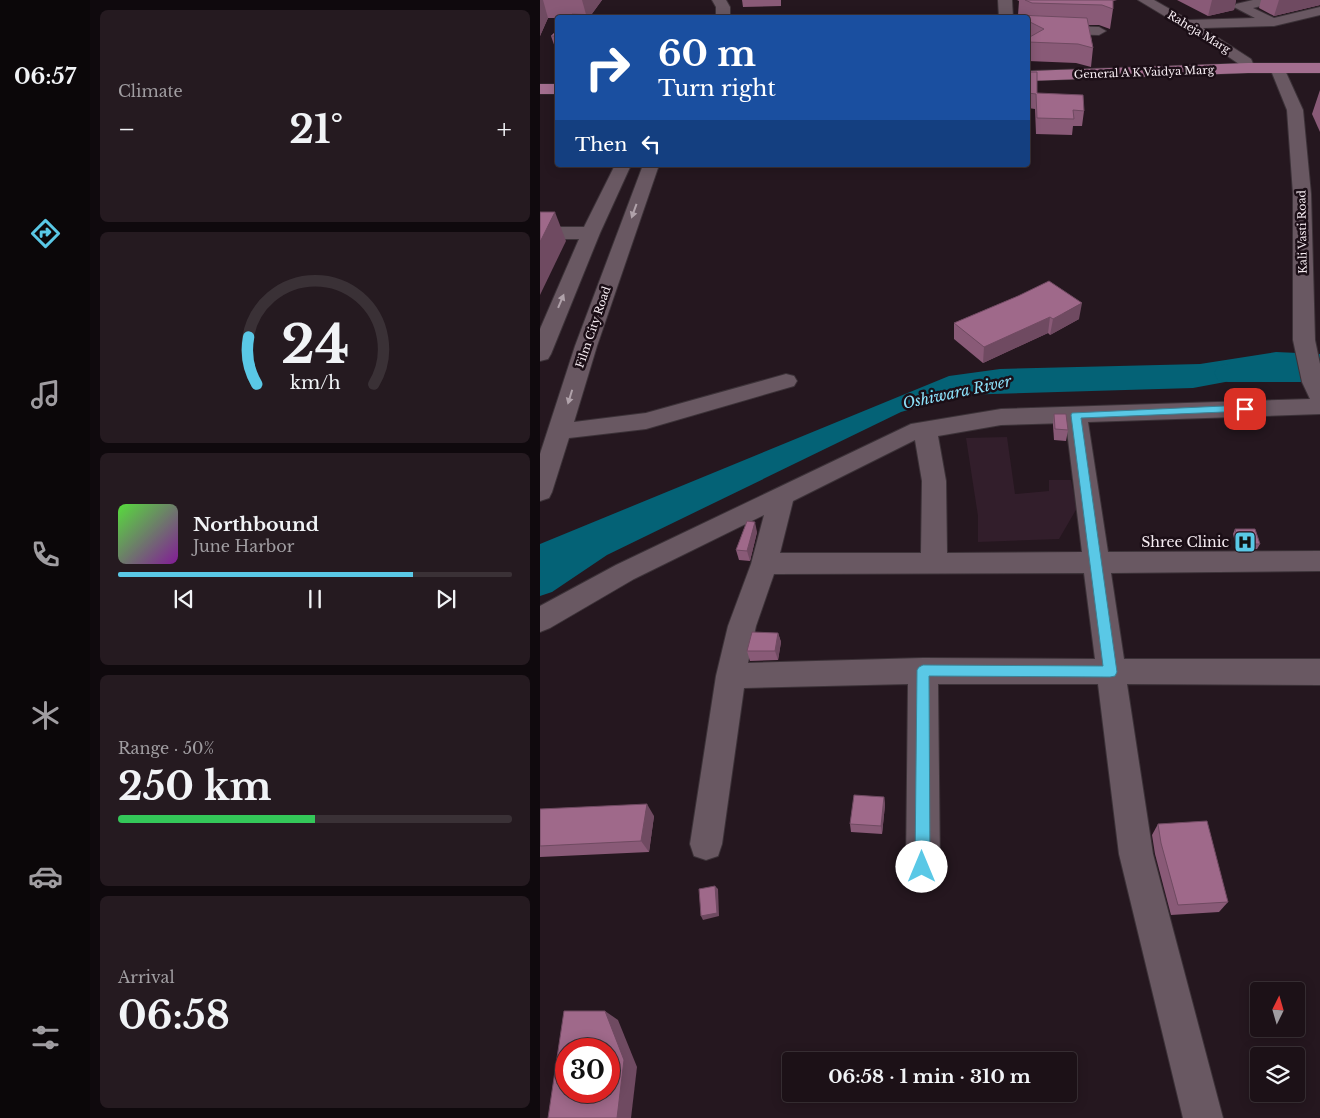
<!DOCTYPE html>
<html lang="en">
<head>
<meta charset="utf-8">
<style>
  body { margin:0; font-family:"Libre Baskerville",serif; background:#251a20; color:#f1f3f6; height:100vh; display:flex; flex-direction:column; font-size:19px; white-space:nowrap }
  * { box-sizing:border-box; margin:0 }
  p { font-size:16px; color:#a09da1 }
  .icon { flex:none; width:28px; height:28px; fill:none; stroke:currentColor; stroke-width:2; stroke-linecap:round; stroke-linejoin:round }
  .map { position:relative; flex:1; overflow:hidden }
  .side { display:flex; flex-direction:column; gap:10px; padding:10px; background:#0f090d; width:450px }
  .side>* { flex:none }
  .guide { position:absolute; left:15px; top:15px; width:475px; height:152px; border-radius:5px; box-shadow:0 2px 12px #0003,0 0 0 1px #3a3136; background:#1a4fa0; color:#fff; overflow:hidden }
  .needle { width:32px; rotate:5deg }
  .fabs { position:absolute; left:710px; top:982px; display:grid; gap:10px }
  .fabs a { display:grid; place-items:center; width:55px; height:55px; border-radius:5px; background:#1c1117; box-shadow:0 2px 12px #0003,0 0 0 1px #3a3136; font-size:25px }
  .speed { position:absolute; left:15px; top:1038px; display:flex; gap:10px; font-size:25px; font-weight:700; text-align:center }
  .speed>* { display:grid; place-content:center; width:65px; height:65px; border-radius:50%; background:#1c1117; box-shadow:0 2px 12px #0003,0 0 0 1px #3a3136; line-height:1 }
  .speed .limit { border:8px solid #d22; background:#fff; color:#111 }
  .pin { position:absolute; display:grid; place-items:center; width:42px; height:42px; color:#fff; margin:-21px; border-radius:10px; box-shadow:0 2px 8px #0006 }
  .me { position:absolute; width:55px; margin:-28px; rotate:0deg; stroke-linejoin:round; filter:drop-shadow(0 0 4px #0008) }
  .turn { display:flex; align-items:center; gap:18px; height:105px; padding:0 20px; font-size:22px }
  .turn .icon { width:65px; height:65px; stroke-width:2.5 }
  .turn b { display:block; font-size:35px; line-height:42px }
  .then { display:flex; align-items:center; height:48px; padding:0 20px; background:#0003; gap:10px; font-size:19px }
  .big { font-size:38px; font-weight:700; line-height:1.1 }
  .side .card { flex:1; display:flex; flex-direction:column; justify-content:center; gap:8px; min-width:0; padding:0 18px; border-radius:8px; background:#251a20 }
  .side .dial { align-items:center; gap:0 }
  .dial svg { height:130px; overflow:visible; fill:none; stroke:#3a3136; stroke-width:7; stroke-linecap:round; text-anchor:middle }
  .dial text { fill:#f1f3f6; stroke:none }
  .song { display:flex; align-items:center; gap:15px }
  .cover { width:60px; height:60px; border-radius:8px; background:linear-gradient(135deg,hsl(110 70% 55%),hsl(290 70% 35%)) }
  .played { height:5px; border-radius:2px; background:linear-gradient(90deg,#5ac8e6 75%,#3a3136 75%) }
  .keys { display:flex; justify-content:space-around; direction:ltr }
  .heat { display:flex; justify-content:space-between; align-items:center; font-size:28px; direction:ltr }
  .charge { height:8px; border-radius:4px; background:linear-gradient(90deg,#34c759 50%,#3a3136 0) }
  .trip { position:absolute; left:242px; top:1052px; width:295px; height:50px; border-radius:5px; background:#1c1117; box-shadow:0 2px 12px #0003,0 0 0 1px #3a3136; font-weight:700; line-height:50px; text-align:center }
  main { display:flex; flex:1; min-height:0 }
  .tabs { display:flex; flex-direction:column; width:90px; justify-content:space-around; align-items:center; background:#0b0709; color:#a09da1 }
  .tabs .icon { width:35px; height:35px }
  .tabs .active { color:#5ac8e6 }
  .tabs b { font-size:22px; color:#f1f3f6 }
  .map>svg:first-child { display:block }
  .built { fill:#321e2b }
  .water { fill:#046276 }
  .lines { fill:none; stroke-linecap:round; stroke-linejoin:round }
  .river { fill:#046276; fill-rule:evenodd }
  .minor-casing { stroke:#3c3238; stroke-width:2 }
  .major-casing { stroke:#3c3238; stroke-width:1 }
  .minor { fill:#695862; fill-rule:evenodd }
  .major { fill:#a36e8f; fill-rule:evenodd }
  .wall { fill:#895a77 }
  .shaded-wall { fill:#6f4a61 }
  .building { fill:#9f698a; stroke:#6f4a61; fill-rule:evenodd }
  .oneway { fill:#b0a2aa }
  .route { fill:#5ac8e6; stroke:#3a8296 }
  .labels { text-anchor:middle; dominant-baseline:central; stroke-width:5; stroke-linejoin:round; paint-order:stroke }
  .far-street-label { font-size:11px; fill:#f6ecf2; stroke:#1b0e16 }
  .poi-label { font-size:14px; fill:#f6ecf2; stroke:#1b0e16; text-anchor:end }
  .water-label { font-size:15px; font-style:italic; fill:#8ce1fa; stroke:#1b0e16 }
</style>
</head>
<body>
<main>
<nav class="tabs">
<b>06:57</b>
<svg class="icon active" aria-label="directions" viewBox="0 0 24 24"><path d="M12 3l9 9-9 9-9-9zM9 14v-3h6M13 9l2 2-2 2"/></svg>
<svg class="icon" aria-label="music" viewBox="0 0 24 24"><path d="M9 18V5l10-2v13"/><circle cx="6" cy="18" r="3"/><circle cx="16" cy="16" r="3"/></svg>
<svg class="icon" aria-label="phone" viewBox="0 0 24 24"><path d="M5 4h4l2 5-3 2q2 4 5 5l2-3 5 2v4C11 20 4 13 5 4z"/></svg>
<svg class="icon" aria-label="climate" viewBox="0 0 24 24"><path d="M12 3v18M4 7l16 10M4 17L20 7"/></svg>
<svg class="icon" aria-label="car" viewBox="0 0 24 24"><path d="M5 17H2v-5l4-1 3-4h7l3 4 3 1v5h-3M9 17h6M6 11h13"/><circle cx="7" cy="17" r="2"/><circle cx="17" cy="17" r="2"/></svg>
<svg class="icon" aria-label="filters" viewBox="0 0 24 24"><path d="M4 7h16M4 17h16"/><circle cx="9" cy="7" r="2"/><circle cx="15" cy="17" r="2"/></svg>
</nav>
<section class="side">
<div class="card"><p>Climate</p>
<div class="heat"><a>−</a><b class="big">21°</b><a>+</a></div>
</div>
<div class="card dial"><svg viewBox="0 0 100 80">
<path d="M14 69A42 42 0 1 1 86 69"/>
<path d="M14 69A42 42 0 0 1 9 40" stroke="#5ac8e6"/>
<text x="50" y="56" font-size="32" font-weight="700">24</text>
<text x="50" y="72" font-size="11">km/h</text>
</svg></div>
<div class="card">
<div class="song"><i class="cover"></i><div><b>Northbound</b><p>June Harbor</p></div></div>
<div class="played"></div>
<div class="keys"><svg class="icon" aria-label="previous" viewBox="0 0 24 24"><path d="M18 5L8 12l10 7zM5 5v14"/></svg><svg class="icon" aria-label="pause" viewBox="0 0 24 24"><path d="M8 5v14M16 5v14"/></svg><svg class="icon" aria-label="next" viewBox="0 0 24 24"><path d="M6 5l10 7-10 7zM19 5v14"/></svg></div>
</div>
<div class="card"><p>Range · 50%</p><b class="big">250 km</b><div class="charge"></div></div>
<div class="card"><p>Arrival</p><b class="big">06:58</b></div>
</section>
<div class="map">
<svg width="780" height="1118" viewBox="0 0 780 1118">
  <rect width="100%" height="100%" fill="#25171f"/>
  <!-- built -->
  <polygon class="built" points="467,437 475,494 509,491 509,480 531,480 537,508 519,539 438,542 438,516 426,438"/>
  <!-- water -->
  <polygon class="water" points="736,352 780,354 780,375 739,372 653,388 419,395 361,412 67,555 12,592 0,596 0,544 409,376 460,369 660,364"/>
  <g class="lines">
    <!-- river -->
    <polygon class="river" points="688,364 780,364 780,382 688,382 678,380 674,373 678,366"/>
    <!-- minor casing -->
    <g class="minor-casing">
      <g id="minor">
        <polygon points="172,0 186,0 190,7 190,18 176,18 176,7"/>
        <polygon points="458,0 472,0 473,18 459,18"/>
        <polygon points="598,0 614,0 649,20 715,18 694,7 696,4 713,0 735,0 733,3 713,8 734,18 780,7 780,15 734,26 663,28 711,59 715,68 713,71 703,71 699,64 661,38"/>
        <polygon points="488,25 559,27 566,31 559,35 488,33"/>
        <path d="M737,64L742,65L744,68L763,110L771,194L775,340L780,364V414L548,422L568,552L780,551V571L571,573L584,659H780V685L587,684L613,854L683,1118H643L579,854L558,684H398L400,867L395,879L383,884L371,879L366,867L368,684L204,688L182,844L178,856L166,860L154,856L150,844L176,676L188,626L211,564L224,515L94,579L10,628L0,632V606L76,565L371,424L461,409L770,399L762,382L753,340V194L747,110L730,68L732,65ZM526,423L542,552L407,553L406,481L398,436L461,425ZM375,440L382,481L381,553H240L253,501ZM544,573L555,659L383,658L208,663L216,626L234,574Z"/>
        <polygon points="75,165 91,165 60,233 11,354 8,359 0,361 0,329 39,239 0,239 0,227 44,227"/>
        <polygon points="103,165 119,165 57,346 34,422 106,413 246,374 254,376 257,381 254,386 106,429 29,438 12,492 9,498 0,501 0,454 35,346"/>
      </g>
    </g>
    <!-- major casing -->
    <g class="major-casing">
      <g id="major">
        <polygon points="708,63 780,63 780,73 708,73 488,81 488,71"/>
        <rect x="0" y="84" width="18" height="10"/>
      </g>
    </g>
    <!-- minor -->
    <use href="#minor" class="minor"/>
    <!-- major -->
    <use href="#major" class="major"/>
  </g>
  <!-- wall -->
  <g class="wall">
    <polygon points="0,0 62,0 51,15 57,15 57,18 8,18 0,36"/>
    <polygon points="202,0 241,0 241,6 203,7"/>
    <polygon points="477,0 577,0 573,1 573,9 570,29 559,25 549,25 553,48 551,67 536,63 488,61 488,18 476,18 477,15 478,15 479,1"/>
    <polygon points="637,0 696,0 694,10 668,16"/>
    <polygon points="721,0 780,0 780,6 780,5 734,16 719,8"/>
    <polygon points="18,29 18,56 11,36"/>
    <polygon points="488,72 497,93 544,111 542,126 533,126 532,135 496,134 495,109 488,108"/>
    <polygon points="780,90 780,132 772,114"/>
    <polygon points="478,296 539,319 510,335 508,333 443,363 414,339 414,323"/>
    <polygon points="514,414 528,430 526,441 514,440 513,425"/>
    <polygon points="695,529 720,544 717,549 697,550 693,534"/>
    <polygon points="217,532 210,561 199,560 196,550"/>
    <polygon points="238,633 241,642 238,660 210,661 207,651"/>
    <polygon points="344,797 345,805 342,834 311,832 310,824"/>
    <polygon points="0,809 114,816 109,852 0,857"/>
    <polygon points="618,824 688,902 679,912 631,915 615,854 612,835"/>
  </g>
  <!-- shaded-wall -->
  <g class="shaded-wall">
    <polygon points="0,0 3,0 8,18 0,36"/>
    <polygon points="42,0 62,0 49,18 47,18"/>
    <polygon points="672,0 696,0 694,10 668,16"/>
    <polygon points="739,0 780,0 780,5 734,16"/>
    <polygon points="15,212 26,241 0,295 0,242"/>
    <polygon points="542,303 539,319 510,335 513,319"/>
    <polygon points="510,317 508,333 443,363 444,347"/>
    <polygon points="215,522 217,532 210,561 207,551"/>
    <polygon points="238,633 241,642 238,660 235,651"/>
    <polygon points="344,797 345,805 342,834 341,826"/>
    <polygon points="107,804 114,816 109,852 101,841"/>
    <polygon points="175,886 178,889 179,916 163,920 161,916"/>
    <polygon points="65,1011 78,1020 97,1067 91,1118 77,1118"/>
  </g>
  <!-- building -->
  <g class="building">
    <polygon points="485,0 573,0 573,9 562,5 492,3"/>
    <polygon points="32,14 57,15 54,18 28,18"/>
    <polygon points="477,15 547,18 553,48 538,44 488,42 488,38 504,29 488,21 488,18 481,18"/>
    <polygon points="18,29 18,36 11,36"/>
    <polygon points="488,72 497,72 497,93 543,95 544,111 533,110 534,119 497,118 496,94 488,93"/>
    <polygon points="0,212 15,212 0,242"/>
    <polygon points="509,281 542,303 513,319 510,317 444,347 414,323 478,296"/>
    <polygon points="514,414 526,414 528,430 515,429"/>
    <polygon points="207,521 215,522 207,551 196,550"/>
    <polygon points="695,529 715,529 720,544 700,544"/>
    <polygon points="212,632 238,633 235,651 207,651"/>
    <polygon points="314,795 344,797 341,826 310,824"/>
    <polygon points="107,804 101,841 0,846 0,809"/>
    <polygon points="667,821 688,902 638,905 621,843 618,824"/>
    <polygon points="175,886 177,913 161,916 159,889"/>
    <path d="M24,1011H65L84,1060L77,1118H8ZM26,1049H69V1091H26Z"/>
  </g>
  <!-- one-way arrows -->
  <defs><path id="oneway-solid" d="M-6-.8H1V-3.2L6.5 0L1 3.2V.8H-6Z" transform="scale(1.25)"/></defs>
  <g class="oneway">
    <use href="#oneway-solid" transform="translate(94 211) rotate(110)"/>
    <use href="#oneway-solid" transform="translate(21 301) rotate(-67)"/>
    <use href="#oneway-solid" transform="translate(30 397) rotate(107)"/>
  </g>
  <!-- route -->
  <polygon class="route" points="705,405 710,409 708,411 541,418 577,672 575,676 570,677 389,676 390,867 388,872 382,874 377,872 375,867 377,670 379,667 383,665 563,666 531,415 532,413"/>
  <!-- icons -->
  <defs>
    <g id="hospital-square" transform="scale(1.125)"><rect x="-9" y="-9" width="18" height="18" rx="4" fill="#5ac8e6" stroke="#1b0e16"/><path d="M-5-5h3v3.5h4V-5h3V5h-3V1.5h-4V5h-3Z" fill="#111"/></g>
  </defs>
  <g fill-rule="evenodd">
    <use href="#hospital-square" x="705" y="542"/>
  </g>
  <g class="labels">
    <!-- far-street labels -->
    <g class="far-street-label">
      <text transform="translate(659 32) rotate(31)">Raheja Marg</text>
      <text transform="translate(604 72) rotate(-2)">General A K Vaidya Marg</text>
      <text transform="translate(762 232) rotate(-91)">Kali Vasti Road</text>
      <text transform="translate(53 327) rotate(-71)">Film City Road</text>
    </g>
    <!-- poi labels -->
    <g class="poi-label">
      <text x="689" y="542">Shree Clinic</text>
    </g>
    <!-- water labels -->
    <g class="water-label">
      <text transform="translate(417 392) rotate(-12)">Oshiwara River</text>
    </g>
  </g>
</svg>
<div class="fabs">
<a><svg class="needle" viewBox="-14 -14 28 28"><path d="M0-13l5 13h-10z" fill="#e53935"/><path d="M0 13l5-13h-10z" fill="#a09da1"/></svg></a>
<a><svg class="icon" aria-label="layers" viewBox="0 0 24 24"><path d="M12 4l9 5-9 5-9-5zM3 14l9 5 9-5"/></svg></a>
</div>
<div class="speed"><div class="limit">30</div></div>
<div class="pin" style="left:705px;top:409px;background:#d93025"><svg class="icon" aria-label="arrive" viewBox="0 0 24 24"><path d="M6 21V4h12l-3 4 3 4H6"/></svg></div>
<svg class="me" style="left:382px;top:867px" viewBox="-20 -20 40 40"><circle r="19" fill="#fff"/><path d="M0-13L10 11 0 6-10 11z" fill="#5ac8e6"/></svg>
<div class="trip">06:58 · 1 min · 310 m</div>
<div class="guide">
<div class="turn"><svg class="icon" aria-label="right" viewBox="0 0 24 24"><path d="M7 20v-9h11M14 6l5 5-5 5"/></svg><div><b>60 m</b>Turn right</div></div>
<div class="then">Then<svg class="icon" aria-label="left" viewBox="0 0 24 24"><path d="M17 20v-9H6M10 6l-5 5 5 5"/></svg></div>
</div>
</div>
</main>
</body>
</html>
